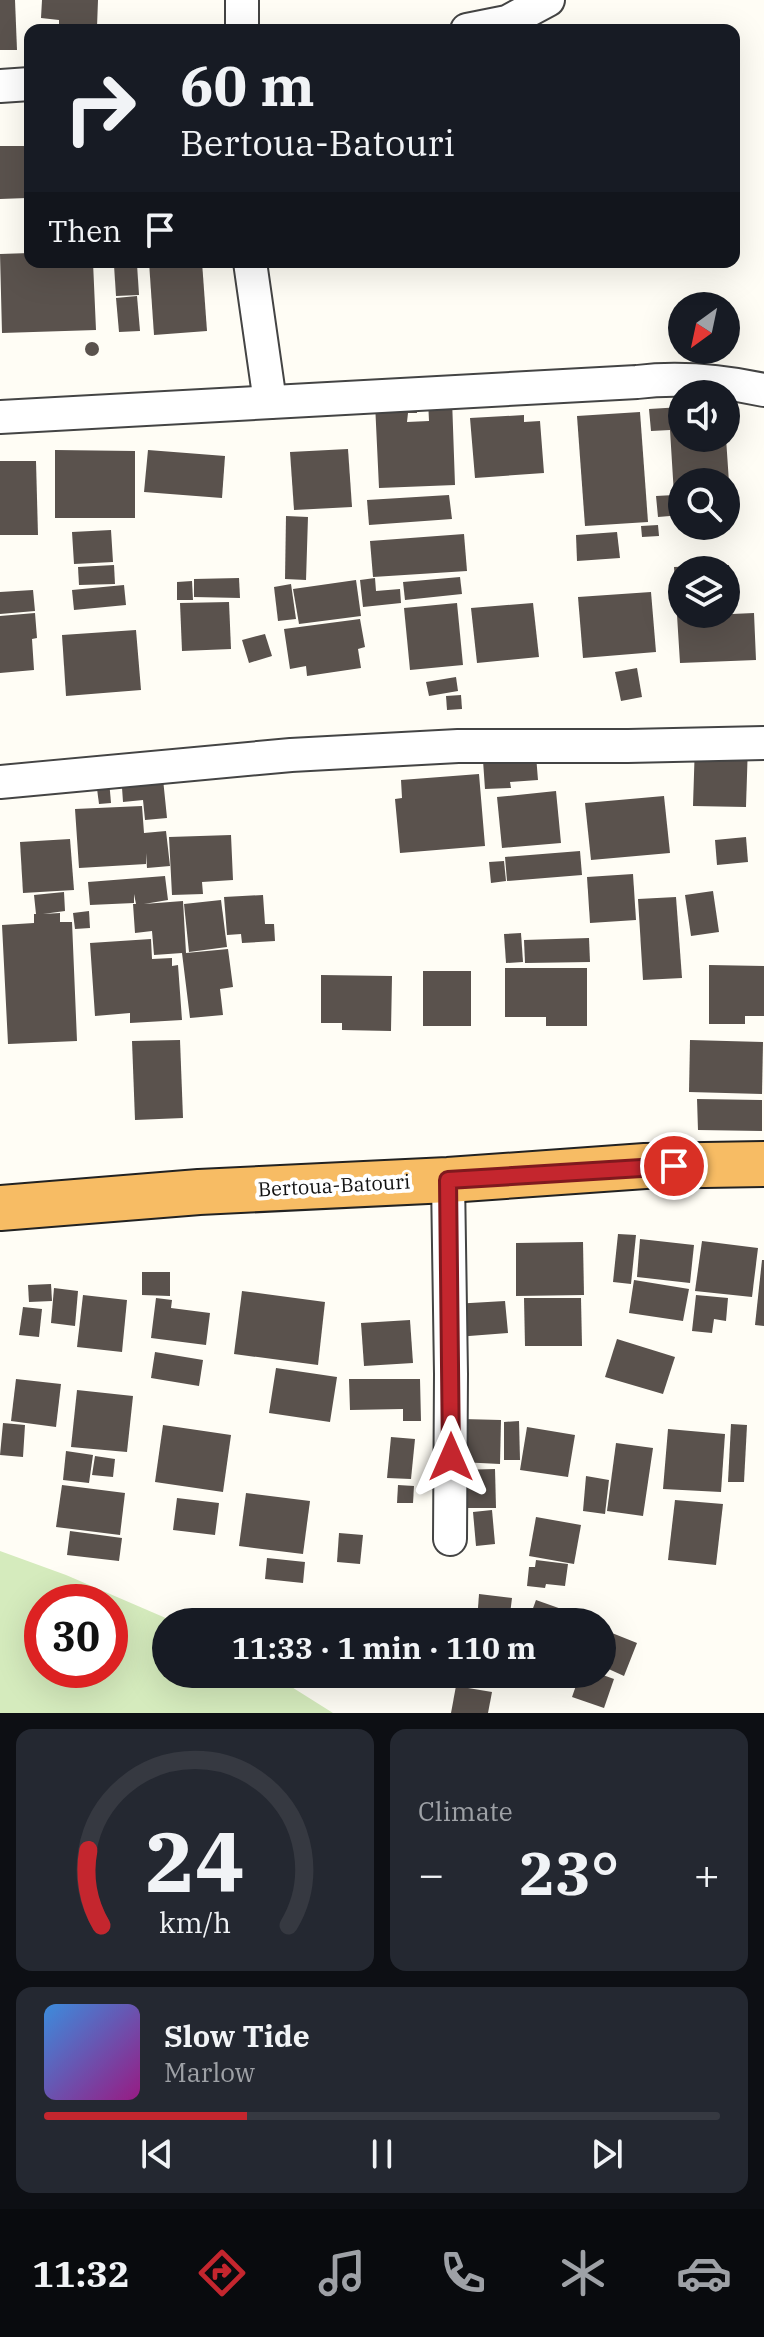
<!DOCTYPE html>
<html lang="en">
<head>
<meta charset="utf-8">
<style>
  body { margin:0; font-family:"IBM Plex Serif",serif; background:#242831; color:#f1f3f6; height:100vh; display:flex; flex-direction:column; font-size:30px; white-space:nowrap }
  * { box-sizing:border-box; margin:0 }
  p { font-size:26px; color:#9ea1a6 }
  .icon { flex:none; width:44px; height:44px; fill:none; stroke:currentColor; stroke-width:2; stroke-linecap:round; stroke-linejoin:round }
  .map { position:relative; height:1713px; overflow:hidden }
  .sheet { display:flex; flex-direction:column; gap:16px; padding:16px; background:#0d0f14; flex:1 }
  .sheet>* { flex:none }
  .banner { position:absolute; left:24px; top:24px; width:716px; height:244px; border-radius:16px; box-shadow:0 8px 32px #0002; background:#171b24; color:#f1f3f6; overflow:hidden }
  .needle { width:52px; rotate:213deg }
  .tools { position:absolute; left:668px; top:292px; display:grid; gap:16px }
  .tools a { display:grid; place-items:center; width:72px; height:72px; border-radius:50%; background:#171b24; box-shadow:0 8px 32px #0002; font-size:40px }
  .speed { position:absolute; left:24px; top:1584px; display:flex; gap:16px; font-size:40px; font-weight:700; text-align:center }
  .speed>* { display:grid; place-content:center; width:104px; height:104px; border-radius:50%; background:#171b24; box-shadow:0 8px 32px #0002; line-height:1 }
  .speed .limit { border:12px solid #d22; background:#fff; color:#111 }
  .pin { position:absolute; display:grid; place-items:center; width:68px; height:68px; color:#fff; margin:-34px; border:4px solid #fff; border-radius:50%; box-shadow:0 2px 8px #0007 }
  .me { position:absolute; width:88px; margin:-44px; rotate:0deg; stroke-linejoin:round; filter:drop-shadow(0 0 6px #0008) }
  .turn { display:flex; align-items:center; gap:28px; height:168px; padding:0 24px; font-size:36px }
  .turn .icon { width:104px; height:104px; stroke-width:2.5 }
  .turn b { display:block; font-size:56px; line-height:68px }
  .then { display:flex; align-items:center; height:76px; padding:0 24px; background:#0003; gap:16px; font-size:30px }
  .big { font-size:60px; font-weight:700; line-height:1.1 }
  .sheet .tile { flex:1; display:flex; flex-direction:column; justify-content:center; gap:12px; min-width:0; padding:0 28px; border-radius:16px; background:#242831 }
  .sheet .dial { align-items:center; gap:0 }
  .dial svg { height:208px; overflow:visible; fill:none; stroke:#363941; stroke-width:7; stroke-linecap:round; text-anchor:middle }
  .dial text { fill:#f1f3f6; stroke:none }
  .song { display:flex; align-items:center; gap:24px }
  .cover { width:96px; height:96px; border-radius:12px; background:linear-gradient(135deg,hsl(210 70% 55%),hsl(310 70% 35%)) }
  .played { height:8px; border-radius:4px; background:linear-gradient(90deg,#c4262e 30%,#363941 30%) }
  .keys { display:flex; justify-content:space-around; direction:ltr }
  .heat { display:flex; justify-content:space-between; align-items:center; font-size:44px; direction:ltr }
  .sheet .tiles { flex:1; display:grid; gap:16px; grid-template-columns:1fr 1fr }
  .tile:last-child { grid-column:span 2 }
  .trip { position:absolute; left:152px; top:1608px; width:464px; height:80px; border-radius:40px; background:#171b24; box-shadow:0 8px 32px #0002; font-weight:700; line-height:80px; text-align:center }
  .tab-bar { display:flex; height:128px; justify-content:space-around; align-items:center; background:#090b0e; color:#9ea1a6 }
  .tab-bar .icon { width:56px; height:56px }
  .tab-bar .active { color:#c4262e }
  .tab-bar b { font-size:36px; color:#f1f3f6 }
  .map>svg:first-child { display:block }
  .green { fill:#d5ebbd; fill-rule:evenodd }
  .building { fill:#5a524d; fill-rule:evenodd }
  .lines { fill:none; stroke-linecap:round; stroke-linejoin:round }
  .minor-casing { stroke:#444; stroke-width:36 }
  .trunk-casing { stroke:#222; stroke-width:48 }
  .minor { stroke:#fff; stroke-width:32 }
  .trunk { stroke:#f7bc64; stroke-width:44 }
  .route-casing { stroke:#7f191e; stroke-width:20 }
  .route { stroke:#c4262e; stroke-width:14 }
  .labels { text-anchor:middle; dominant-baseline:central; stroke-width:8; stroke-linejoin:round; paint-order:stroke }
  .street-label { font-size:20px; fill:#111; stroke:#fff }
</style>
</head>
<body>
<div class="map">
<svg width="764" height="1713" viewBox="0 0 764 1713">
  <rect width="100%" height="100%" fill="#fffdf5"/>
  <!-- green -->
  <path class="green" d="M0,1551L66,1575L175,1622H166V1674H271L333,1713H0ZM42,1602H110V1670H42Z"/>
  <!-- building -->
  <g class="building">
    <polygon points="0,0 15,0 17,50 0,50"/>
    <polygon points="42,0 98,0 97,27 59,25 59,20 41,18"/>
    <polygon points="0,146 25,146 27,198 0,199"/>
    <polygon points="30,253 30,262 93,262 96,330 2,333 0,254"/>
    <polygon points="149,262 202,262 207,331 154,335"/>
    <polygon points="137,264 139,295 116,296 114,265"/>
    <polygon points="137,296 140,331 119,332 116,298"/>
    <circle cx="92" cy="349" r="7"/>
    <polygon points="452,399 455,485 379,488 375,403 416,401 417,413 408,413 407,422 429,421 428,400"/>
    <polygon points="682,407 682,438 726,438 731,512 726,513 726,482 682,482 682,515 658,517 656,496 674,495 670,430 651,431 649,409"/>
    <polygon points="640,412 648,522 585,526 577,416"/>
    <polygon points="524,415 524,422 540,421 544,473 475,478 470,418"/>
    <polygon points="348,449 352,507 294,510 290,452"/>
    <polygon points="55,450 135,451 135,518 55,518"/>
    <polygon points="148,450 225,456 222,498 144,492"/>
    <polygon points="0,461 36,461 38,535 0,535"/>
    <polygon points="449,495 452,519 369,525 367,500"/>
    <polygon points="286,516 308,517 306,580 285,579"/>
    <polygon points="658,525 659,536 642,537 641,526"/>
    <polygon points="111,530 113,562 74,564 72,532"/>
    <polygon points="617,532 620,558 577,561 576,535"/>
    <polygon points="464,534 467,571 373,577 370,541"/>
    <polygon points="114,565 115,584 79,585 78,567"/>
    <path d="M729,565L732,614L754,613L756,660L680,663L674,567ZM682,570H726V614H682Z"/>
    <polygon points="460,577 462,594 405,600 403,582"/>
    <polygon points="239,578 240,598 194,597 194,579"/>
    <polygon points="375,578 376,591 400,589 401,603 363,607 360,580"/>
    <polygon points="356,580 361,616 299,624 293,589"/>
    <polygon points="192,581 193,600 177,600 177,582"/>
    <polygon points="291,584 296,619 278,621 274,587"/>
    <polygon points="124,585 126,605 74,610 72,590"/>
    <polygon points="33,590 35,611 0,614 0,592"/>
    <polygon points="651,592 656,652 583,658 578,597"/>
    <polygon points="229,602 231,649 182,651 180,603"/>
    <polygon points="457,603 463,665 410,670 404,608"/>
    <polygon points="533,603 539,657 477,663 471,608"/>
    <polygon points="35,613 37,638 32,639 34,670 0,673 0,616"/>
    <polygon points="360,619 365,647 358,649 361,668 307,676 306,666 290,669 284,629"/>
    <polygon points="136,630 141,690 66,696 62,635"/>
    <polygon points="265,634 272,656 249,663 242,640"/>
    <polygon points="637,668 642,697 621,701 615,672"/>
    <polygon points="456,677 458,691 429,696 426,682"/>
    <polygon points="461,695 462,709 447,710 446,696"/>
    <polygon points="535,743 538,780 510,782 511,788 485,789 482,746"/>
    <polygon points="695,743 748,744 746,807 693,806"/>
    <polygon points="162,769 167,818 145,820 143,800 123,802 121,773"/>
    <polygon points="479,774 485,846 400,853 395,799 402,798 401,780"/>
    <polygon points="109,780 111,803 99,804 96,781"/>
    <polygon points="556,791 561,843 502,848 497,797"/>
    <polygon points="664,796 670,853 591,860 585,803"/>
    <polygon points="142,806 144,833 166,831 170,866 147,868 146,853 146,864 79,868 75,809"/>
    <polygon points="231,835 233,880 202,882 203,894 172,895 169,837"/>
    <polygon points="746,837 748,862 717,865 715,840"/>
    <polygon points="70,839 74,890 23,893 20,842"/>
    <polygon points="580,851 582,875 507,881 505,857"/>
    <polygon points="504,861 506,881 491,883 489,862"/>
    <polygon points="633,874 636,920 590,923 587,877"/>
    <polygon points="165,876 168,900 144,904 183,901 186,953 228,949 233,987 220,989 223,1015 190,1018 182,953 154,955 152,931 135,933 133,904 136,904 134,894 134,903 90,905 88,882"/>
    <polygon points="713,891 719,932 691,936 685,895"/>
    <polygon points="64,892 65,911 43,914 60,913 60,922 72,922 77,1041 8,1044 2,925 34,923 34,914 36,914 34,895"/>
    <polygon points="263,895 265,924 274,924 275,941 242,943 241,934 227,935 224,897"/>
    <polygon points="676,897 682,978 643,980 638,899"/>
    <polygon points="221,900 227,947 189,952 184,904"/>
    <polygon points="89,911 90,928 75,929 73,913"/>
    <polygon points="521,933 523,962 506,963 504,934"/>
    <polygon points="589,938 590,962 525,963 524,940"/>
    <polygon points="151,939 152,959 172,958 172,966 178,965 182,1020 130,1023 130,1013 95,1016 90,943"/>
    <polygon points="709,965 764,966 764,1016 745,1016 745,1024 709,1024"/>
    <polygon points="505,968 587,968 587,1026 546,1026 546,1017 505,1017"/>
    <rect x="423" y="971" width="48" height="55"/>
    <polygon points="321,975 392,976 391,1031 342,1030 342,1023 321,1023"/>
    <polygon points="180,1040 183,1118 135,1120 132,1041"/>
    <polygon points="690,1040 763,1042 762,1094 689,1092"/>
    <polygon points="697,1099 762,1100 762,1131 698,1130"/>
    <polygon points="618,1234 636,1235 631,1284 613,1282"/>
    <polygon points="640,1239 694,1245 690,1283 637,1277"/>
    <polygon points="702,1241 758,1248 752,1297 695,1291"/>
    <polygon points="583,1242 584,1295 516,1296 516,1243"/>
    <polygon points="762,1260 764,1260 764,1326 755,1325"/>
    <polygon points="142,1272 170,1272 170,1296 142,1295"/>
    <polygon points="634,1280 689,1289 683,1321 629,1313"/>
    <polygon points="51,1284 52,1301 29,1302 28,1285"/>
    <polygon points="54,1288 78,1291 75,1326 51,1323"/>
    <polygon points="242,1291 325,1302 318,1365 234,1354"/>
    <polygon points="83,1295 127,1300 122,1352 77,1347"/>
    <polygon points="696,1295 728,1298 726,1321 714,1319 712,1333 692,1331"/>
    <polygon points="156,1298 172,1300 171,1308 210,1313 206,1345 151,1338"/>
    <polygon points="524,1298 581,1298 582,1346 525,1346"/>
    <polygon points="505,1301 508,1333 456,1337 453,1304"/>
    <polygon points="23,1307 42,1309 39,1337 19,1335"/>
    <polygon points="410,1320 413,1363 364,1366 361,1323"/>
    <polygon points="617,1339 675,1357 663,1394 605,1377"/>
    <polygon points="155,1352 203,1360 199,1386 151,1378"/>
    <polygon points="276,1368 337,1377 330,1422 269,1413"/>
    <polygon points="16,1379 61,1384 56,1427 11,1421"/>
    <polygon points="349,1379 420,1379 421,1421 403,1421 403,1409 350,1410"/>
    <polygon points="77,1390 133,1396 127,1452 71,1447"/>
    <polygon points="462,1419 501,1420 500,1464 460,1462"/>
    <polygon points="519,1421 520,1460 504,1460 504,1422"/>
    <polygon points="3,1423 25,1425 23,1457 0,1455"/>
    <polygon points="731,1424 747,1425 744,1482 728,1482"/>
    <polygon points="163,1425 231,1435 223,1492 155,1482"/>
    <polygon points="527,1427 575,1435 568,1477 520,1470"/>
    <polygon points="668,1429 725,1434 721,1492 663,1489"/>
    <polygon points="391,1437 415,1439 411,1479 387,1478"/>
    <polygon points="616,1443 653,1448 643,1516 607,1511"/>
    <polygon points="66,1451 93,1455 89,1483 63,1480"/>
    <polygon points="95,1456 115,1459 113,1477 92,1475"/>
    <polygon points="495,1469 496,1508 458,1508 457,1470"/>
    <polygon points="586,1476 609,1480 605,1514 583,1511"/>
    <polygon points="62,1485 125,1493 120,1535 56,1527"/>
    <polygon points="398,1485 414,1486 413,1503 397,1503"/>
    <polygon points="246,1493 310,1501 303,1554 239,1546"/>
    <polygon points="177,1498 219,1503 215,1535 173,1530"/>
    <polygon points="675,1500 723,1504 716,1565 668,1560"/>
    <polygon points="492,1510 495,1544 476,1546 473,1512"/>
    <polygon points="536,1517 581,1525 574,1564 529,1556"/>
    <polygon points="70,1531 122,1538 119,1561 67,1555"/>
    <polygon points="339,1533 363,1535 360,1564 337,1562"/>
    <polygon points="267,1558 305,1562 303,1583 265,1579"/>
    <polygon points="536,1560 568,1564 565,1586 546,1584 545,1588 527,1586 529,1567 535,1567"/>
    <polygon points="479,1594 512,1598 509,1622 477,1622"/>
    <polygon points="536,1600 584,1617 582,1622 528,1622"/>
    <polygon points="384,1615 423,1619 422,1622 383,1622"/>
    <polygon points="602,1629 637,1643 624,1676 602,1666"/>
    <polygon points="580,1674 600,1674 614,1679 604,1708 572,1697"/>
    <polygon points="456,1686 492,1692 488,1713 451,1713"/>
  </g>
  <g class="lines">
    <!-- minor casing -->
    <g class="minor-casing">
      <g id="minor">
        <polyline points="242,0 242,30"/>
        <polyline points="467,30 507,22 548,0"/>
        <polyline points="0,86 30,84"/>
        <polyline points="250,262 270,402"/>
        <path d="M0,417L637,382C679,377 722,381 764,390"/>
        <polyline points="0,782 291,755 458,746 628,746 764,743"/>
        <polyline points="448,1180 451,1374 450,1539"/>
      </g>
    </g>
    <!-- trunk casing -->
    <g class="trunk-casing">
      <polyline id="trunk" points="0,1208 199,1192 448,1180 645,1166 764,1164"/>
    </g>
    <!-- minor -->
    <use href="#minor" class="minor"/>
    <!-- trunk -->
    <use href="#trunk" class="trunk"/>
  </g>
  <g class="lines">
    <!-- route casing -->
    <g class="route-casing">
      <polyline id="route" points="451,1457 448,1180 674,1166"/>
    </g>
    <!-- route -->
    <use href="#route" class="route"/>
  </g>
  <g class="labels">
    <!-- street labels -->
    <g class="street-label">
      <text transform="translate(334 1185) rotate(-3)">Bertoua-Batouri</text>
    </g>
  </g>
</svg>
<div class="tools">
<a><svg class="needle" viewBox="-14 -14 28 28"><path d="M0-13l5 13h-10z" fill="#e53935"/><path d="M0 13l5-13h-10z" fill="#9ea1a6"/></svg></a>
<a><svg class="icon" aria-label="sound" viewBox="0 0 24 24"><path d="M4 9h4l5-4v14l-5-4H4zM17 9q2 3 0 6"/></svg></a>
<a><svg class="icon" aria-label="search" viewBox="0 0 24 24"><circle cx="10" cy="10" r="6"/><path d="M15 15l6 6"/></svg></a>
<a><svg class="icon" aria-label="layers" viewBox="0 0 24 24"><path d="M12 4l9 5-9 5-9-5zM3 14l9 5 9-5"/></svg></a>
</div>
<div class="speed"><div class="limit">30</div></div>
<div class="pin" style="left:674px;top:1166px;background:#d93025"><svg class="icon" aria-label="arrive" viewBox="0 0 24 24"><path d="M6 21V4h12l-3 4 3 4H6"/></svg></div>
<svg class="me" style="left:451px;top:1457px" viewBox="-20 -20 40 40"><path d="M0-17L14 15 0 8-14 15z" fill="#c4262e" stroke="#fff" stroke-width="4"/></svg>
<div class="trip">11:33 · 1 min · 110 m</div>
<div class="banner">
<div class="turn"><svg class="icon" aria-label="right" viewBox="0 0 24 24"><path d="M7 20v-9h11M14 6l5 5-5 5"/></svg><div><b>60 m</b>Bertoua-Batouri</div></div>
<div class="then">Then<svg class="icon" aria-label="arrive" viewBox="0 0 24 24"><path d="M6 21V4h12l-3 4 3 4H6"/></svg></div>
</div>
</div>
<section class="sheet">
<div class="tiles">
<div class="tile dial"><svg viewBox="0 0 100 80">
<path d="M14 69A42 42 0 1 1 86 69"/>
<path d="M14 69A42 42 0 0 1 9 40" stroke="#c4262e"/>
<text x="50" y="56" font-size="32" font-weight="700">24</text>
<text x="50" y="72" font-size="11">km/h</text>
</svg></div>
<div class="tile"><p>Climate</p>
<div class="heat"><a>−</a><b class="big">23°</b><a>+</a></div>
</div>
<div class="tile">
<div class="song"><i class="cover"></i><div><b>Slow Tide</b><p>Marlow</p></div></div>
<div class="played"></div>
<div class="keys"><svg class="icon" aria-label="previous" viewBox="0 0 24 24"><path d="M18 5L8 12l10 7zM5 5v14"/></svg><svg class="icon" aria-label="pause" viewBox="0 0 24 24"><path d="M8 5v14M16 5v14"/></svg><svg class="icon" aria-label="next" viewBox="0 0 24 24"><path d="M6 5l10 7-10 7zM19 5v14"/></svg></div>
</div>
</div>
</section>
<nav class="tab-bar">
<b>11:32</b>
<svg class="icon active" aria-label="directions" viewBox="0 0 24 24"><path d="M12 3l9 9-9 9-9-9zM9 14v-3h6M13 9l2 2-2 2"/></svg>
<svg class="icon" aria-label="music" viewBox="0 0 24 24"><path d="M9 18V5l10-2v13"/><circle cx="6" cy="18" r="3"/><circle cx="16" cy="16" r="3"/></svg>
<svg class="icon" aria-label="phone" viewBox="0 0 24 24"><path d="M5 4h4l2 5-3 2q2 4 5 5l2-3 5 2v4C11 20 4 13 5 4z"/></svg>
<svg class="icon" aria-label="climate" viewBox="0 0 24 24"><path d="M12 3v18M4 7l16 10M4 17L20 7"/></svg>
<svg class="icon" aria-label="car" viewBox="0 0 24 24"><path d="M5 17H2v-5l4-1 3-4h7l3 4 3 1v5h-3M9 17h6M6 11h13"/><circle cx="7" cy="17" r="2"/><circle cx="17" cy="17" r="2"/></svg>
</nav>
</body>
</html>
